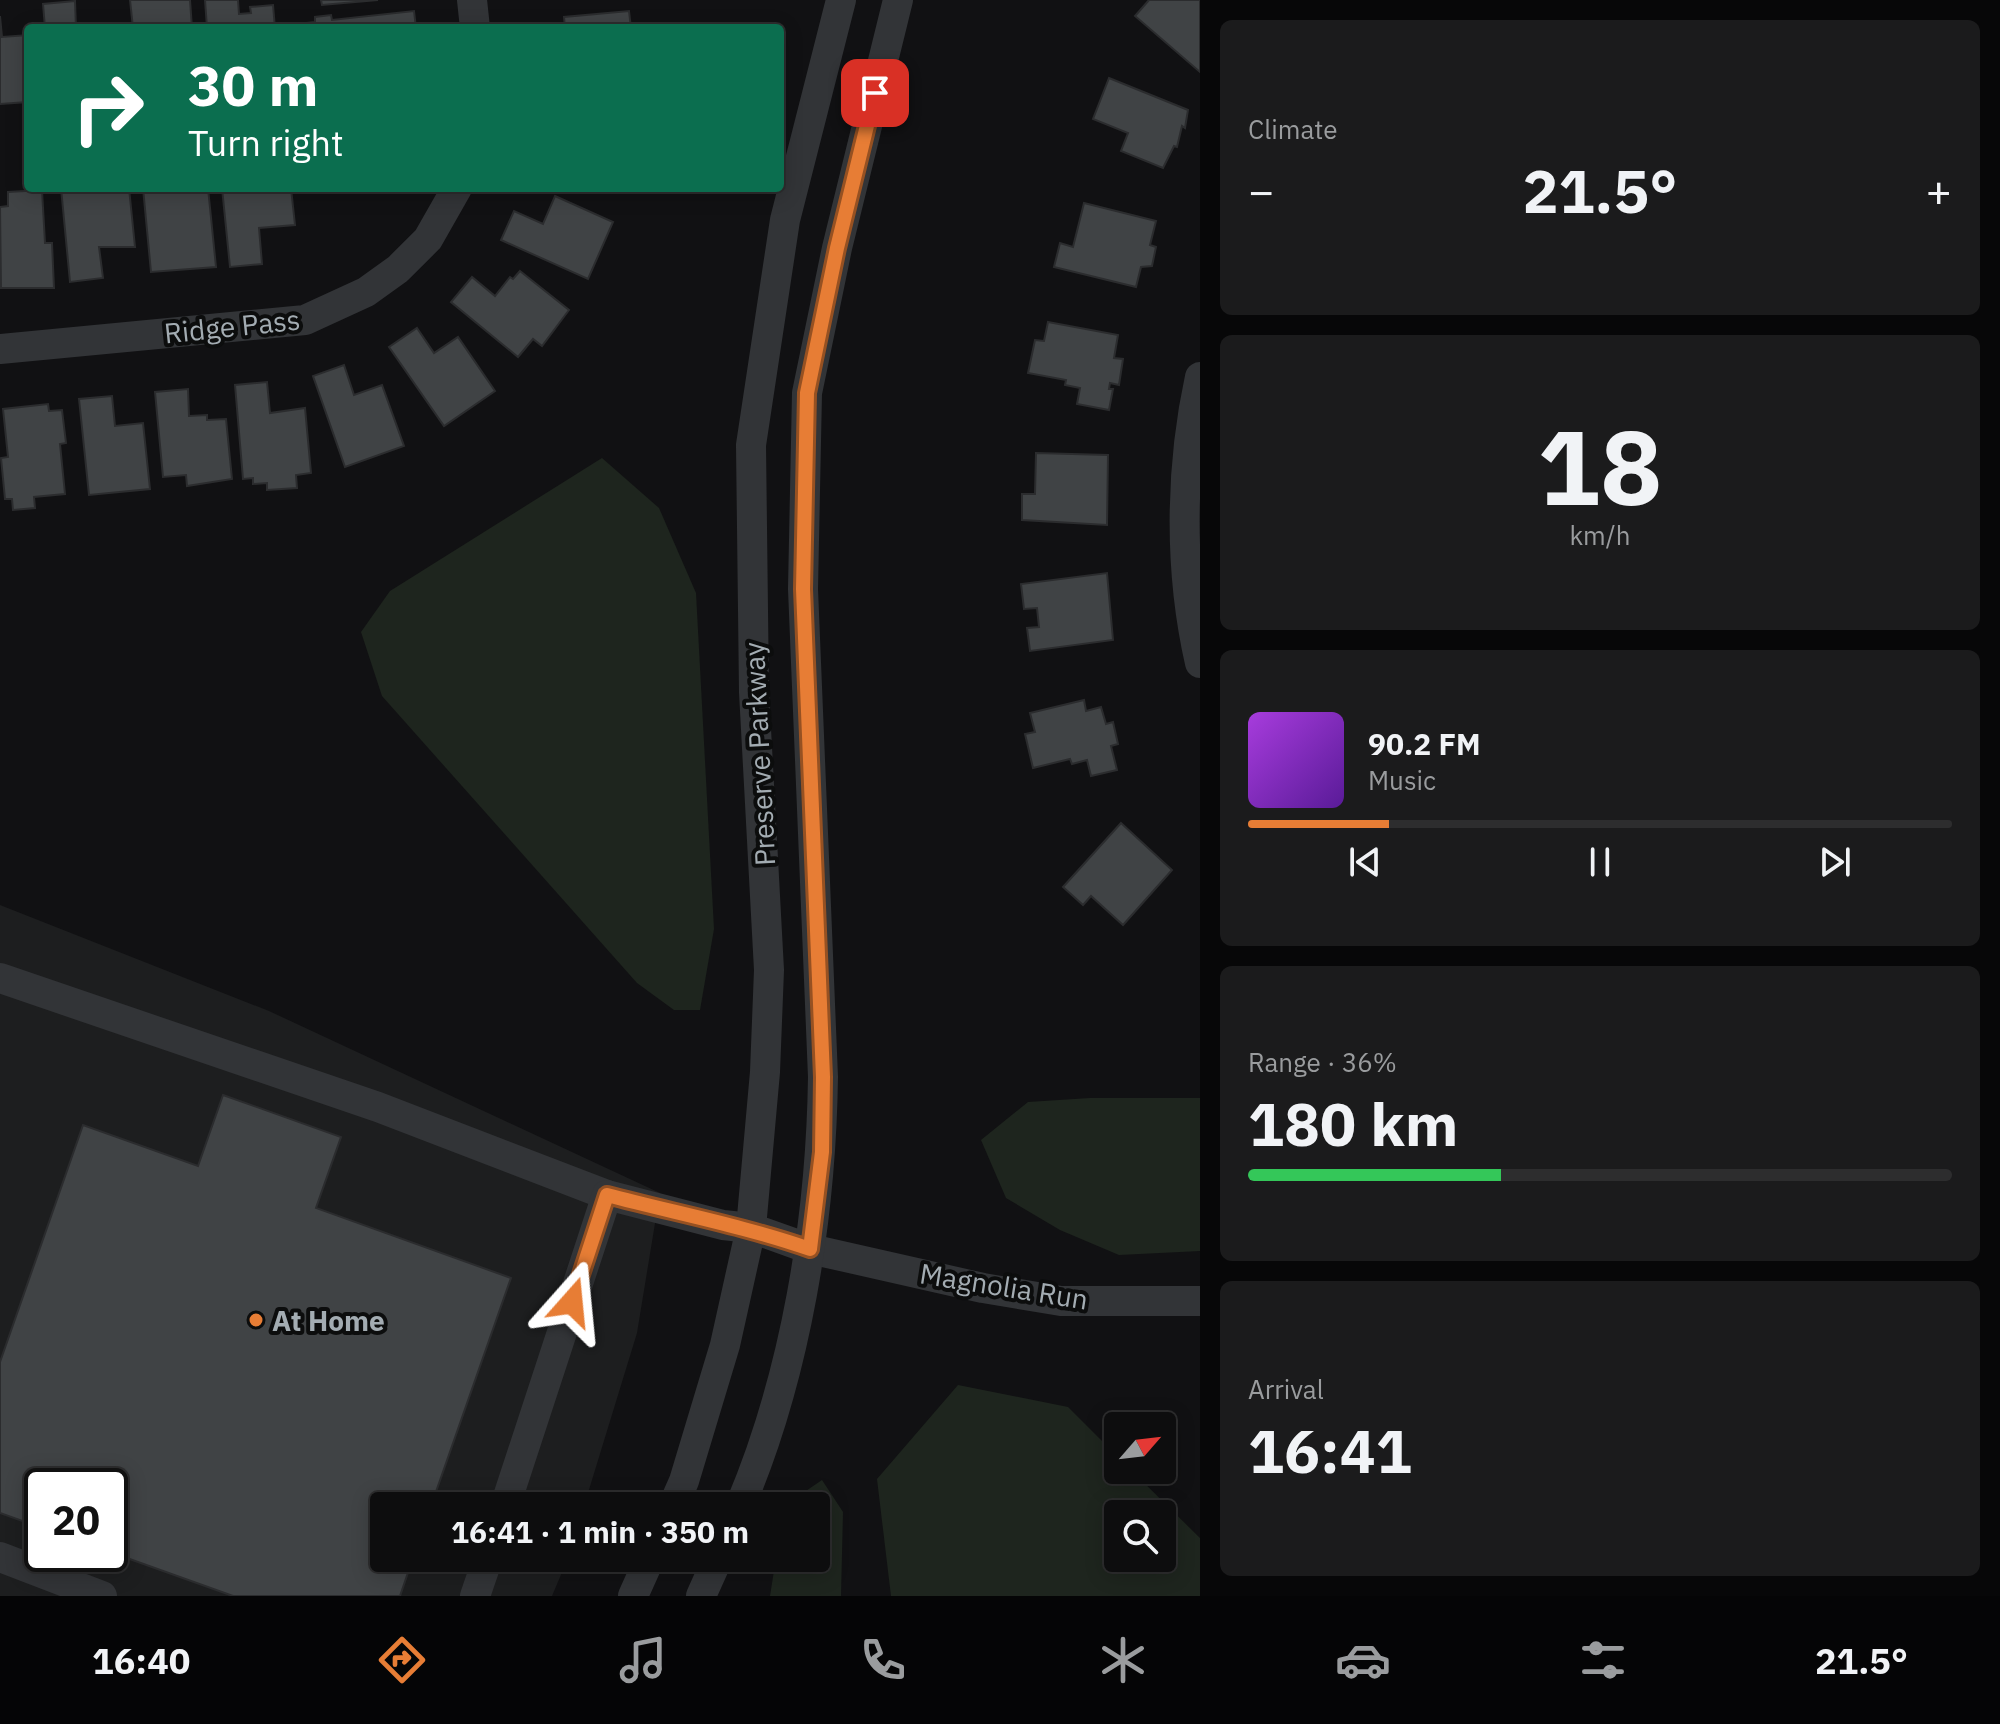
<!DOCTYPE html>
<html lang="en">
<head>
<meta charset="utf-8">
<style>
  body { margin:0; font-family:"IBM Plex Sans",sans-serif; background:#1b1b1c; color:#f1f3f6; height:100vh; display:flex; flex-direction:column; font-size:30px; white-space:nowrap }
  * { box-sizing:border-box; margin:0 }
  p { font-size:26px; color:#9a9c9e }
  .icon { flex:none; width:44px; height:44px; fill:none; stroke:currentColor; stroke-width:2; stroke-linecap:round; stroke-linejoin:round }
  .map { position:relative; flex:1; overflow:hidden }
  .sheet { display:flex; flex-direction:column; gap:20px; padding:20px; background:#070708; width:800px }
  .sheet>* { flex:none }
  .hud { position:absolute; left:24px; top:24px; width:760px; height:168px; border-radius:8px; box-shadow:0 4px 20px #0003,0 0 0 2px #2d2d2e; background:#0b6e4f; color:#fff; overflow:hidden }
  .needle { width:52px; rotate:62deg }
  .tools { position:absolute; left:1104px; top:1412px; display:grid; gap:16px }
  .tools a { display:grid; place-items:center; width:72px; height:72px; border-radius:8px; background:#0d0d0e; box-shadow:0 4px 20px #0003,0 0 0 2px #2d2d2e; font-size:40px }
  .speed { position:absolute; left:24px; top:1468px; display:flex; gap:16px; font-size:40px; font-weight:700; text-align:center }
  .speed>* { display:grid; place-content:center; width:104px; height:104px; border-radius:50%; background:#0d0d0e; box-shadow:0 4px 20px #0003,0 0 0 2px #2d2d2e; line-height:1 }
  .speed .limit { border:4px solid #111; border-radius:12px; background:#fff; color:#111 }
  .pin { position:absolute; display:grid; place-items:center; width:68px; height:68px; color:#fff; margin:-34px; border-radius:16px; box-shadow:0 4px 12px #0006 }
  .me { position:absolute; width:88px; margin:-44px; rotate:18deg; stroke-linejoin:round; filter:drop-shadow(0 0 6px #0008) }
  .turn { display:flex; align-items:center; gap:28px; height:168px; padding:0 32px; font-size:36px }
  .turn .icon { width:104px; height:104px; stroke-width:2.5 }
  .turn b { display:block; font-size:56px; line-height:68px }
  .big { font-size:60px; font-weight:800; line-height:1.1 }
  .sheet .tile { flex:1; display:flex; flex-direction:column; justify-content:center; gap:12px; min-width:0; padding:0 28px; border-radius:12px; background:#1b1b1c }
  .sheet .dial { align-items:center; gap:0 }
  .dial b { font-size:104px; line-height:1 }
  .song { display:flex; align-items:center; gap:24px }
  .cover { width:96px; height:96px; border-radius:12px; background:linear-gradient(135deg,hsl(280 70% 55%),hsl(270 70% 35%)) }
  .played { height:8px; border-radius:4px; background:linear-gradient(90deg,#e77d35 20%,#2d2d2e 20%) }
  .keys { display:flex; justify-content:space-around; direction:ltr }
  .heat { display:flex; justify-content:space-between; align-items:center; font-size:44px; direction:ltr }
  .charge { height:12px; border-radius:6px; background:linear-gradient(90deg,#34c759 36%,#2d2d2e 0) }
  .trip { position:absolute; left:370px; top:1492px; width:460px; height:80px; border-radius:8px; background:#0d0d0e; box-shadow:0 4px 20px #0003,0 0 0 2px #2d2d2e; font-weight:800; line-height:80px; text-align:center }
  .tab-bar { display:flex; height:128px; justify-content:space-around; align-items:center; background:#050506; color:#9a9c9e }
  .tab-bar .icon { width:56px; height:56px }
  .tab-bar .active { color:#e77d35 }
  .tab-bar b { font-size:36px; color:#f1f3f6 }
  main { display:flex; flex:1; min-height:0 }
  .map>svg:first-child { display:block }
  .built { fill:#1d1e1f; fill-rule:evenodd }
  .green { fill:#1e251e; fill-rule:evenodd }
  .building { fill:#404345; stroke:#2b2c2e; stroke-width:2 }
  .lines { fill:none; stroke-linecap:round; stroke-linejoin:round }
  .minor { stroke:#323437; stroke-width:30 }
  .route-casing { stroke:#965122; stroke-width:20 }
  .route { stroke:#e77d35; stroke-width:14 }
  .poi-dot { fill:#e77d35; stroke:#0c0d0d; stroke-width:3 }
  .labels { text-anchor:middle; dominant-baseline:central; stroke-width:8; stroke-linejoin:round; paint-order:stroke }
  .street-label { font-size:28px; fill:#a3acb2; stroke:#0c0d0d }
  .poi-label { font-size:28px; font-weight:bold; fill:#a3acb2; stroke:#0c0d0d; text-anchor:start }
</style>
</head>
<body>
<main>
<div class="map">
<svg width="1200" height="1596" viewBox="0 0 1200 1596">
  <rect width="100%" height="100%" fill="#111113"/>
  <!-- built -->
  <path class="built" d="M0,905L269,1011L660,1193L637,1333L584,1506H384V1558H568L552,1596H0ZM42,1486H110V1554H42Z"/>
  <!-- green -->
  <g class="green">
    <polygon points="602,458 659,508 696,593 714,929 700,1010 674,1010 637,983 382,696 361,632 390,591"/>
    <polygon points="1090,1098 1200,1098 1200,1251 1119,1255 1060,1230 1006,1198 981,1140 1028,1102"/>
    <path d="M958,1385L1068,1407L1118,1457V1470H1131L1200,1538V1596H891L877,1479ZM1118,1514H1162V1558H1118Z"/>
    <polygon points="822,1480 843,1512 841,1596 770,1596 776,1558 816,1558 816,1506 784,1506"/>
  </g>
  <!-- building -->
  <g class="building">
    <polygon points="130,0 190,0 192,28 133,28"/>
    <polygon points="205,0 238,0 239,14 251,13 250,7 273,5 275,28 207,28"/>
    <polygon points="321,0 378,0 322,5"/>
    <polygon points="1149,0 1200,0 1200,72 1135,16"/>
    <polygon points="75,1 76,28 45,28 43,4"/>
    <polygon points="414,11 416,28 307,28 307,23 315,22 315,17 331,15 332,20"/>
    <polygon points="629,11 631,28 645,28 565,28 564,17"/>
    <polygon points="0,16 2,37 28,35 28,102 0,104"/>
    <polygon points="1109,78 1188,110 1185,128 1182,126 1177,147 1174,146 1163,168 1121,151 1128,133 1093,119"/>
    <polygon points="61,188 129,188 135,247 99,247 103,278 70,282"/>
    <polygon points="143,188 208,188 216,267 151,272"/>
    <polygon points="222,188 291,188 295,225 259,228 262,264 230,267"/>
    <polygon points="42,190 45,243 52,243 54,288 1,288 0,207 8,206 8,192"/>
    <polygon points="555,196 613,222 588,279 501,240 514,211 543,224"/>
    <polygon points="1084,203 1156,221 1150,245 1156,247 1152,266 1141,267 1136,287 1054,267 1060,243 1073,247"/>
    <polygon points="520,271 569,310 542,346 533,339 518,357 451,302 472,277 495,296 510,277 513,279"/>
    <polygon points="1048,322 1118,335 1114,358 1123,359 1119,385 1110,383 1109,389 1113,389 1109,410 1077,404 1080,388 1065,385 1066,380 1028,373 1035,340 1044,341"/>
    <polygon points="417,328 434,353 458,337 495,391 444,426 389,347"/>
    <polygon points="344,365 354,395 382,385 404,446 345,467 313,376"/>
    <polygon points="267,382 270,413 305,408 311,473 296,475 297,488 267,490 267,483 253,484 253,478 243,479 235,385"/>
    <polygon points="188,389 189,416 207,415 207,420 226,419 232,479 187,486 186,475 163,477 155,392"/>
    <polygon points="112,396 115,426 143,423 150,489 89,495 79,399"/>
    <polygon points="48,404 49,411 62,410 66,443 60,444 65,494 34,497 35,508 13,510 12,499 5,499 1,458 8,457 3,409"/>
    <polygon points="1036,453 1108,455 1107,525 1022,520 1022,494 1035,494"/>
    <polygon points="1107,573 1113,640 1030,651 1027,628 1039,627 1037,608 1024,609 1021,584"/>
    <polygon points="1084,700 1086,711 1101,707 1106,724 1113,722 1118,744 1111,746 1117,770 1091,776 1087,760 1072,764 1070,759 1033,768 1025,734 1035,732 1030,713"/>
    <polygon points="1121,823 1172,870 1123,925 1091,896 1083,905 1063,887"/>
    <polygon points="223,1095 341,1137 316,1208 511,1278 431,1506 384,1506 384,1558 413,1558 400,1596 233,1596 110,1552 110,1486 42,1486 42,1528 0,1513 0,1362 83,1125 198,1166"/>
  </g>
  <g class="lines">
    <!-- minor -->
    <g class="minor">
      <polyline points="472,0 475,28"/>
      <polyline points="0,349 305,320 366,292 398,269 428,239 457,188"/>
      <path d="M1200,377C1180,469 1179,571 1200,663"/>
      <polyline points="0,978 378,1107 607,1195 723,1225 751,1228 810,1249 983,1288 1061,1301 1200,1301"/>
      <polyline points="505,1506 607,1195"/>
      <polyline points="673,1506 684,1481 725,1345 751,1228 765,1072 769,970 754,692 751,445 785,220 841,0"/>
      <path d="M740,1506C796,1374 821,1219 823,1077L803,589L807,393L837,248L898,0"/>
      <polyline points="0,1557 102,1596"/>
      <polyline points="475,1596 488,1558"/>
      <polyline points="633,1596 650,1558"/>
      <polyline points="701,1596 718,1558"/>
    </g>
  </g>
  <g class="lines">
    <!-- route casing -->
    <g class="route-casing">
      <path id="route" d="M572,1302L607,1195C675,1213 744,1226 810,1249L822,1152L823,1077L803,589L807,393L837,248L875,93"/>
    </g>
    <!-- route -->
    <use href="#route" class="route"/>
  </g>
  <!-- markers -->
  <circle class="poi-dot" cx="256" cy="1320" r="8"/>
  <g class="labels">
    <!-- street labels -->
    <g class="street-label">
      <text transform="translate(232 326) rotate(-6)">Ridge Pass</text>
      <text transform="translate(759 754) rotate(-93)">Preserve Parkway</text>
      <text transform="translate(1004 1286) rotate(9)">Magnolia Run</text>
    </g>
    <!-- poi labels -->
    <g class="poi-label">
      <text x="272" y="1320">At Home</text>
    </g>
  </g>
</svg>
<div class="tools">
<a><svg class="needle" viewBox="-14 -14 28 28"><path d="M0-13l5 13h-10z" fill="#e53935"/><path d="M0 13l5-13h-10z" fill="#9a9c9e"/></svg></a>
<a><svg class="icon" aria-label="search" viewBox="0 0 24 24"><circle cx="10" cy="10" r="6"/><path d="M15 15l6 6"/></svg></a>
</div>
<div class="speed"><div class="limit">20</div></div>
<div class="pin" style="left:875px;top:93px;background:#d93025"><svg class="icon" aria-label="arrive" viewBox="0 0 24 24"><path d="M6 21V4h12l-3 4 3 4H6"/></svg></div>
<svg class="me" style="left:572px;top:1302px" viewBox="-20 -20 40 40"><path d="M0-17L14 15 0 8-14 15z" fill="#e77d35" stroke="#fff" stroke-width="4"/></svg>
<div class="trip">16:41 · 1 min · 350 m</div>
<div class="hud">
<div class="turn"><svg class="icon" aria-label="right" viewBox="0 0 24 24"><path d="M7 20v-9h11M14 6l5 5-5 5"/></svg><div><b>30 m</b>Turn right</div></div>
</div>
</div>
<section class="sheet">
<div class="tile"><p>Climate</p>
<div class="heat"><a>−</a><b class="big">21.5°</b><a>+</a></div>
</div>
<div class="tile dial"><b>18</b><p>km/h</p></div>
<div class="tile">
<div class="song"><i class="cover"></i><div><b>90.2 FM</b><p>Music</p></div></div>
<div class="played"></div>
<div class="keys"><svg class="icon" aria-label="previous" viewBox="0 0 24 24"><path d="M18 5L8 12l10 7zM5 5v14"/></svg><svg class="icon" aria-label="pause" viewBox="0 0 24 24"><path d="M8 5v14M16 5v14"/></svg><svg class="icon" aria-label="next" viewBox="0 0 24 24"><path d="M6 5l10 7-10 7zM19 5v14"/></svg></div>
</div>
<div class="tile"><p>Range · 36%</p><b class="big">180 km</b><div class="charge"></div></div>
<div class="tile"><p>Arrival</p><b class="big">16:41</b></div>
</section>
</main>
<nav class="tab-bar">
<b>16:40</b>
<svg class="icon active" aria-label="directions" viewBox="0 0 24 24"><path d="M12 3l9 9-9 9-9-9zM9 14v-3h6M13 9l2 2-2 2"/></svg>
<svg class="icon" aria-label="music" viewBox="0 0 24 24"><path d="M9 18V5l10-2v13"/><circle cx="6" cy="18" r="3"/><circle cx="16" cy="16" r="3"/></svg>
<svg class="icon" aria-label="phone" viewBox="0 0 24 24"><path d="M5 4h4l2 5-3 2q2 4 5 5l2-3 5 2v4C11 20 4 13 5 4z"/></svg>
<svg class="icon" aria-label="climate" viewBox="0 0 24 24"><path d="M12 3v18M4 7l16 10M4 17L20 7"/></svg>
<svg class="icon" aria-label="car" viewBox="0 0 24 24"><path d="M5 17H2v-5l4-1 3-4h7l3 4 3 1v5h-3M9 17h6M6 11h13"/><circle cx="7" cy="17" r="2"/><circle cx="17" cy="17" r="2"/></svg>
<svg class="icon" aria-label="filters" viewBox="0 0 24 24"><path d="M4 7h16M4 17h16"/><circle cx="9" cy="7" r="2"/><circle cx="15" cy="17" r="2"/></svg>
<b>21.5°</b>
</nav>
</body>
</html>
